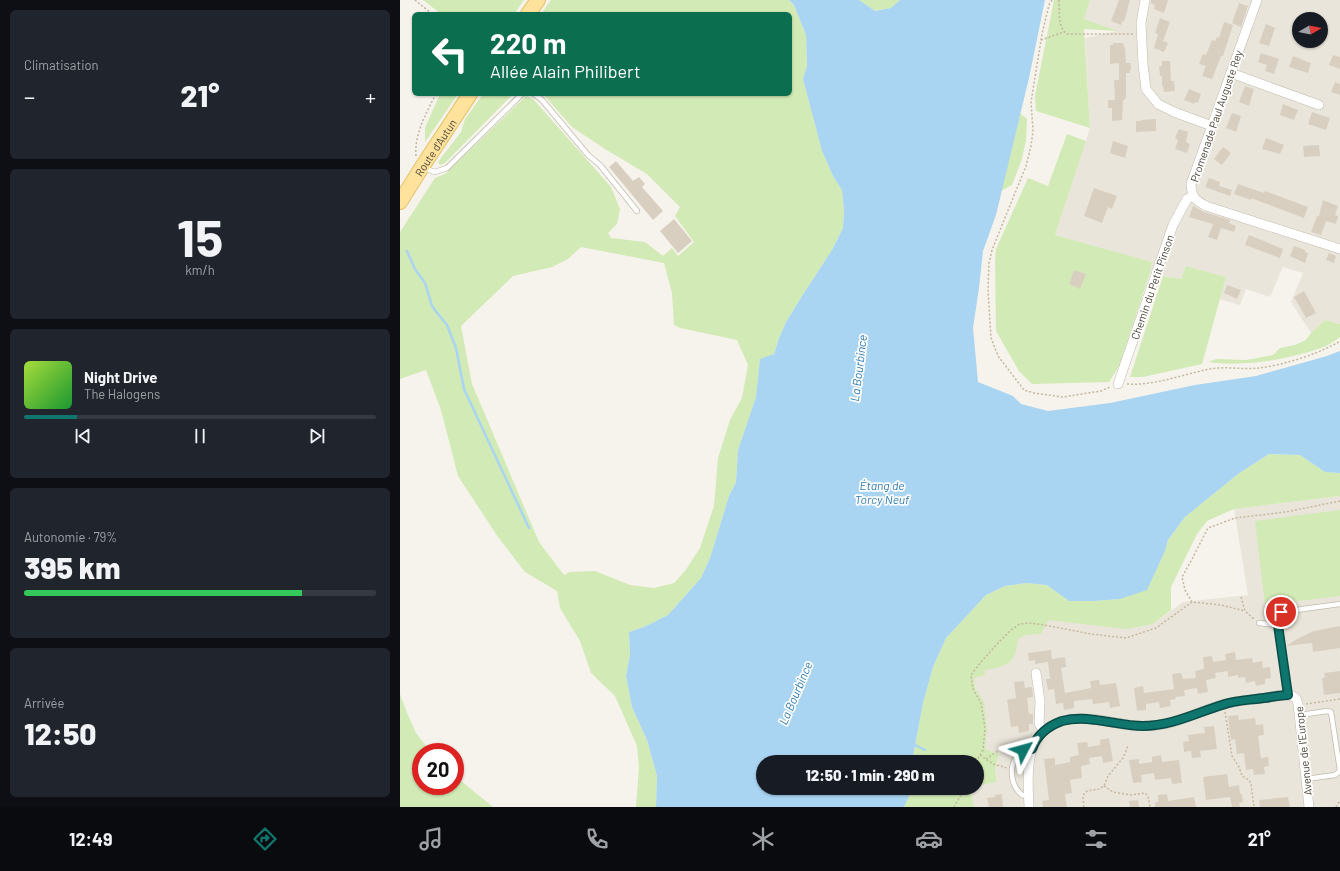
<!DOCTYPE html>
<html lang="fr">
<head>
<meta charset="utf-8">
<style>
  body { margin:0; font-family:Barlow,sans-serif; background:#20242c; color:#f1f3f6; height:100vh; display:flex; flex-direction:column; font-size:15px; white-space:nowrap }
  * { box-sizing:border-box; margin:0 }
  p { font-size:13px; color:#9ea1a6 }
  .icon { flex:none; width:22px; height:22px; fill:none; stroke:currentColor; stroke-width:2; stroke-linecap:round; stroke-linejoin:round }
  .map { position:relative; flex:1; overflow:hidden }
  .panel { display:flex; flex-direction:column; gap:10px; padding:10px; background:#0d0f14; width:400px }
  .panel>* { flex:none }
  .banner { position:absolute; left:12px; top:12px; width:380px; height:84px; border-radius:6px; box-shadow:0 1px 3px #0004; background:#0b6e4f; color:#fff; overflow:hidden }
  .needle { width:26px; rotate:80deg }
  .tools { position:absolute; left:892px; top:12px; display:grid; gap:8px }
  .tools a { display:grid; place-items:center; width:36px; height:36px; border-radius:50%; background:#171b24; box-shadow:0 1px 3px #0004; font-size:20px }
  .speed { position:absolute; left:12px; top:743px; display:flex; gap:8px; font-size:20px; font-weight:700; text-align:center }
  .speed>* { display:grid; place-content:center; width:52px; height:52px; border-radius:50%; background:#171b24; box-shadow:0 1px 3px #0004; line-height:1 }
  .speed .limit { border:6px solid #d22; background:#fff; color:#111 }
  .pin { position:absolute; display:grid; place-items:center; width:34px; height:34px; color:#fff; margin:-17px; border:2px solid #fff; border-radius:50%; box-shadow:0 1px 4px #0007 }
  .me { position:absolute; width:44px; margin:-22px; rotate:51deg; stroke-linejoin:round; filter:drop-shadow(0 0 3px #0008) }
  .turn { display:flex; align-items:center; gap:14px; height:84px; padding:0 12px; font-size:18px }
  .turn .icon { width:52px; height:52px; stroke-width:2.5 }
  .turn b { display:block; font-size:28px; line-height:34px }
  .big { font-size:30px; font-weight:800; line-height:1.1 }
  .panel .widget { flex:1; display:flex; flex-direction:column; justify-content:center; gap:6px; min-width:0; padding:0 14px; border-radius:6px; background:#20242c }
  .panel .dial { align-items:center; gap:0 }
  .dial b { font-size:52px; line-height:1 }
  .song { display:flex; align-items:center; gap:12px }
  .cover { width:48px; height:48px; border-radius:6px; background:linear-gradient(135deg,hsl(80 70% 55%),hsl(130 70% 35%)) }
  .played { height:4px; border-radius:2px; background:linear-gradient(90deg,#0f766e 15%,#363941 15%) }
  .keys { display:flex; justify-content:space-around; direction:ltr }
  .heat { display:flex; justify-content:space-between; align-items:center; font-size:22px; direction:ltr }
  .charge { height:6px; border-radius:3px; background:linear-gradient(90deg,#34c759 79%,#363941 0) }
  .trip { position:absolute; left:356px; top:755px; width:228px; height:40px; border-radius:20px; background:#171b24; box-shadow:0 1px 3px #0004; font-weight:800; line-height:40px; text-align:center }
  .tab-bar { display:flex; height:64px; justify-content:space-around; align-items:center; background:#090b0e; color:#9ea1a6 }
  .tab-bar .icon { width:28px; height:28px }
  .tab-bar .selected { color:#0f766e }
  .tab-bar b { font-size:18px; color:#f1f3f6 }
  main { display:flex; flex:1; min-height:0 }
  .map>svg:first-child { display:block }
  .residential { fill:#eae5da; fill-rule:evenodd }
  .green { fill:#d2eab5; fill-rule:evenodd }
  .water { fill:#a9d4f2 }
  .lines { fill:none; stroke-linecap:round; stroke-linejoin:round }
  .stream { stroke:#a9d4f2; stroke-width:2.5 }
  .building { fill:#d8cfc1 }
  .service-casing { stroke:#c2bbae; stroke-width:6 }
  .minor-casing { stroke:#c2bbae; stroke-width:10 }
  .primary-casing { stroke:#e6c16a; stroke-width:16 }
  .path { stroke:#c4b79f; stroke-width:1.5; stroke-dasharray:2 2; stroke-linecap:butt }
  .service { stroke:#fff; stroke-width:4.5 }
  .minor { stroke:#fff; stroke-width:9 }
  .primary { stroke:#ffe39c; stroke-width:14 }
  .route-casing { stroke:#0a4d48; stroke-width:10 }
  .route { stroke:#0f766e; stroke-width:7 }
  .labels { text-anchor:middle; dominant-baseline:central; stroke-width:3.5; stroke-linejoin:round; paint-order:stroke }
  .street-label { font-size:11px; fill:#4b4439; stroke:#fff }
  .water-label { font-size:12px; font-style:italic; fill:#2e7ab2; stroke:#fff }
</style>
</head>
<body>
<main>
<section class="panel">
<div class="widget"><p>Climatisation</p>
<div class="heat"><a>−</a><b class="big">21°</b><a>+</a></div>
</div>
<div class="widget dial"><b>15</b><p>km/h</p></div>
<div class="widget">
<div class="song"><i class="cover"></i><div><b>Night Drive</b><p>The Halogens</p></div></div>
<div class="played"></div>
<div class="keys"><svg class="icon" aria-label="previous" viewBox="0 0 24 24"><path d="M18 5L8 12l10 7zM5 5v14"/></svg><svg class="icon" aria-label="pause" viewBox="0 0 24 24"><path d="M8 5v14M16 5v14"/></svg><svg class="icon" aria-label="next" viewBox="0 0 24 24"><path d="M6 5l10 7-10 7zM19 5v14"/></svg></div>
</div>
<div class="widget"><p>Autonomie · 79%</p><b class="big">395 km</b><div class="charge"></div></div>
<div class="widget"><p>Arrivée</p><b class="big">12:50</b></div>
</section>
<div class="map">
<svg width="940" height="807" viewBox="0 0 940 807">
  <rect width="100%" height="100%" fill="#f6f3ec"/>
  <!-- residential -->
  <g class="residential">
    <path d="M690,0H940V324L925,320L911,333L891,302L903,273L883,267L870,297L846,289L840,305L819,299L826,277L786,266L781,279L750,273L752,262L655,235L690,128L685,38L717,31L684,19ZM899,19H921V41H899Z"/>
    <polygon points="940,496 940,807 574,807 570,788 577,788 577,786 597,782 595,769 599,754 578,747 566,671 626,617 753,624 783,602 848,595 834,509"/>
  </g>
  <!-- green -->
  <g class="green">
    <polygon points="23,0 124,0 114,14 41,14"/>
    <path d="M151,0H389L394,5L406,35L407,66L403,79L422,151L433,176L442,190L444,211L443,228L432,250L402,296L386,322L379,338L374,354L360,360L356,397L338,450L336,482L329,496L310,558L301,578L268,615L244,627L229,632L230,655L226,676L232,707L247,740L257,776L256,807H236L239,767L237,746L215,696L191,673L180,641L160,608L157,591L125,572L98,537L58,476L41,410L26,370L0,379V232L35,178L45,174L126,96L133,99L211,187L220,209L217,224L208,233L211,238L245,242L263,256L272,248L278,256L294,242L275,216L280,207L247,174L205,149L172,127L143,94H390V14H141ZM181,247L264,263L272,293L274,325L280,328L337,340L348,365L342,398L330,420L318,458L314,506L300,548L285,571L274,583L254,588L230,585L195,571L170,572L164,575L139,542L72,384L61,326L113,276L152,267L168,259Z"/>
    <polygon points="459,0 500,0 491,8 475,11"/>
    <polygon points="654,0 690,0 684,19 718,31 684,29 690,128 636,111 635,96"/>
    <polygon points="40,94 58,94 25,142 25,128"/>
    <polygon points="83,94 113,94 45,163 40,165 38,162 61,132 65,119"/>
    <polygon points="620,113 627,119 626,141 621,162 612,185 601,191"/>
    <polygon points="667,134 686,141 655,235 752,262 750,273 719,366 709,382 632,384 619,371 596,331 595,261 596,249 628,178 648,186"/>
    <polygon points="786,266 826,277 802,364 743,377 730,377 763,276 781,279"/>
    <path d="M925,320L940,324V337C934,341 928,346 921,348C886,360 844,367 808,362L816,359L846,360L873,355L880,348L895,345L906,340L911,333Z"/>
    <path d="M869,454L900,455L925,472L940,473V496L834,509L807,521L797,534L771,587V610L753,624L726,629L648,620L641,634L626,635L618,639C616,664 607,667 584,670L585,675L574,678L575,688L584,702L587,730L585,746L587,750L599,754L595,769L597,782L577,786V762H512L523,703L533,667L546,638L586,595L605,586L626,583L647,585L669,601H694L720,599L747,589L765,551L768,540L785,517L838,474Z"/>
    <polygon points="940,510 940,596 865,605 855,521"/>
    <polygon points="0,694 7,713 16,733 31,752 21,752 21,786 55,786 55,776 93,807 0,807"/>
    <polygon points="511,788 570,788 574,807 504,807 511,792"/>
  </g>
  <!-- water -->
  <polygon class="water" points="389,0 459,0 475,11 491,8 500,0 645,0 629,78 596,215 583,251 579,288 573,328 578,382 613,396 621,404 648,411 710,403 795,385 856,376 927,356 940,351 940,473 925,472 900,455 869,454 838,474 785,517 768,540 765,551 747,590 720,599 694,601 669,601 647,585 626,583 605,586 586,595 546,638 533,667 523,703 512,762 363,762 363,788 511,788 511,792 504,807 256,807 257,776 247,740 232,707 226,676 230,655 229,632 244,627 268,615 301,578 310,558 329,496 336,482 338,450 356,397 360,359 374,354 379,338 386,322 402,296 432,250 443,228 444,211 442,190 433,176 422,151 403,79 407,66 406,35 394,5"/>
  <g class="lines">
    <!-- stream -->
    <g class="stream">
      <polyline points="7,251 15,269 25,283 32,306 38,314 47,325 56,348 64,389 129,528"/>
      <polyline points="513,744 525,750"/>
    </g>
  </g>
  <!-- building -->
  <g class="building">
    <polygon points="719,0 730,0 724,22 722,21 721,25 711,21"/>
    <polygon points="751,0 768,0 764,13 754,9 755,5 751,3"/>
    <polygon points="839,3 848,6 841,27 832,23"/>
    <polygon points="760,18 770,22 763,41 768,43 764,52 754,48 758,34 755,33"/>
    <polygon points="824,22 833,25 823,56 821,56 812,79 802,76 806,66 799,64 803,54 806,55 812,40 815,41 817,37 819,38"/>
    <polygon points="866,24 875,28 869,46 859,43"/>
    <polygon points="713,43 723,43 724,47 725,47 726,63 731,63 731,70 730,70 730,73 726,73 726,98 725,98 725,100 723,100 722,120 712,121 712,108 708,108 708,100 715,100 714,80 719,80 719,63 710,64 710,45 713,45"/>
    <polygon points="861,53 879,59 874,74 865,71 867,65 858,62"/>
    <polygon points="933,55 940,57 940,69 929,65"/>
    <polygon points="893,56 911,63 908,73 889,67"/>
    <polygon points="762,61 770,61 771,81 774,81 775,91 764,92 763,86 762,86 762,76 760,76 759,66 762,66"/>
    <polygon points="935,82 940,84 940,95 931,92"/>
    <polygon points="845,86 854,89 849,106 839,102"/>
    <polygon points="789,89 801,94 798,103 795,102 794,104 784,100"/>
    <polygon points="883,104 898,110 894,120 880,115"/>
    <polygon points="912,112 930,118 926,130 908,124"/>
    <polygon points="832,113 841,116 836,132 826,128"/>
    <polygon points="756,119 756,131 736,132 736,121 741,121 741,120"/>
    <polygon points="779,129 788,132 786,142 790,144 787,153 775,149 778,140 775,138"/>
    <polygon points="866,138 884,145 880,154 862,149"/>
    <polygon points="713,141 728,146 725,158 710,153"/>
    <polygon points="919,145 920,156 904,157 903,146"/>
    <polygon points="823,147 831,153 822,165 814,159"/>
    <polygon points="216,161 233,181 239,177 245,184 242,187 263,211 253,220 209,167"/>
    <polygon points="809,178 820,182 819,186 832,190 830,196 805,187"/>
    <polygon points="838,184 864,193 865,191 908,207 904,218 851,198 851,200 834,194"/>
    <polygon points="694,188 717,196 712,209 708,207 702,223 684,216"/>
    <polygon points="923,200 938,206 935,215 938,216 936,224 926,221 921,235 911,232 917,216 919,216"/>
    <polygon points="793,206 804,212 830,220 829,223 836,226 834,232 821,228 817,240 808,237 813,224 789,217"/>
    <polygon points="274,219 292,241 278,253 260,231"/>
    <polygon points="849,235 883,249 880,258 845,245"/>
    <polygon points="894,246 905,250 905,252 908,253 905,263 890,256"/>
    <polygon points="929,253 936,256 934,263 926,260"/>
    <polygon points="674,270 686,274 680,289 669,284"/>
    <polygon points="827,285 841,290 837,299 824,293"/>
    <polygon points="904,291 916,313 906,318 894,297"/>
    <polygon points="940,626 940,648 913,652 912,643 886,646 899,638 914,631"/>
    <polygon points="651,650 652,659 665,657 666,667 661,668 665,693 691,688 690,681 699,680 700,685 716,683 720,706 710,708 709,702 693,704 692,699 674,701 674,708 664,710 663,703 656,704 654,689 648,690 646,679 650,679 648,662 635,664 635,660 629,661 628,653"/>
    <polygon points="835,652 836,660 852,658 853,663 862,661 863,668 870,667 871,678 865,679 865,684 856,686 855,681 846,683 845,677 838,678 838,675 828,677 828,671 815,673 816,678 806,680 808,692 798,694 797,688 784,690 785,696 775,697 776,699 770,700 771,706 760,708 759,702 746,704 746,710 737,711 734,688 743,686 744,693 774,689 772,674 781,673 783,679 796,678 795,671 804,669 803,657 812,656 813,662 826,660 825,654"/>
    <polygon points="940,671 940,693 924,695 922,678 925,677 924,673"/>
    <polygon points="624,681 625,688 632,687 633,697 627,698 629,714 633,714 633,724 629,724 629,731 619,733 618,726 611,727 607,700 616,698 614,682"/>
    <polygon points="838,715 839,720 855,718 856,725 863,724 864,735 858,736 861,758 868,757 869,766 864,767 865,774 854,775 853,769 846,770 844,753 837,754 835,739 831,740 828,716"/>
    <polygon points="814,726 817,749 800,751 801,757 792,758 791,751 784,752 783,742 789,741 788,735 805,733 804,727"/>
    <polygon points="709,738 713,761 703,763 702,756 689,758 690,764 681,766 682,778 670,780 672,793 665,794 667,807 643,807 642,801 649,800 644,759 655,758 655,765 670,762 670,757 679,755 677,743 687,742 688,747 700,745 700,740"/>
    <polygon points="761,755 762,762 779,760 782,783 772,784 771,778 755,780 754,773 741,775 742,782 733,783 729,760 739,759 739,764 752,762 752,757"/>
    <polygon points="827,774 829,787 839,785 840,794 842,794 843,802 839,803 840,807 832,807 830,797 806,800 803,777"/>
    <polygon points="602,794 603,807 589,807 587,798 595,797 595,795"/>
    <polygon points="767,794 768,801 794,797 796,807 755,807 755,803 758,802 758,795"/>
    <polygon points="888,797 890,807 860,807 859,800"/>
    <polygon points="738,800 739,807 730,807 729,801"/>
  </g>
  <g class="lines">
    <!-- service casing -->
    <g class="service-casing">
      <g id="service">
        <polyline points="134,94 142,100 188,155 200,165 237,211"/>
        <polyline points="23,168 35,172 47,168 122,94"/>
        <polyline points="859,623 878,625"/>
        <polyline points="888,695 878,615 881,612 940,604"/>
        <polyline points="900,715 927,711 931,712 940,770"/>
        <polyline points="906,779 935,775 940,771"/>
        <path d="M629,796C625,796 622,796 620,793C606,780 610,749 632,749"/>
      </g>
    </g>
    <!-- minor casing -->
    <g class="minor-casing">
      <g id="minor">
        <polyline points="745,0 741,23 743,64 746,89 758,104 774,112 812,126"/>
        <path d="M857,0L791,184C792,198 794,199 806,206L940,249"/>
        <polyline points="831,73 919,105"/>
        <polyline points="718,384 773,225 787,199 793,196"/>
        <polyline points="636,673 640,701 639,724 644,731"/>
        <path d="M629,807C628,780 623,739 653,725C659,722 667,719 673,719C696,716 720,726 743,726C755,726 768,724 779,720C797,714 815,705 834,702C844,700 854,700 864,698C873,697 886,692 894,697C897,698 897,701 898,704L909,807"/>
      </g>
    </g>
    <!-- primary casing -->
    <g class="primary-casing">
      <g id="primary">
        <polyline points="128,14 138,0"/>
        <path id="s1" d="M0,202L22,167L70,94"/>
      </g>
    </g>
    <!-- path -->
    <g class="path">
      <polyline points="15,0 32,14"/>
      <polyline points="652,0 649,5 642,34 631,102 633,130 631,146 626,166 592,250 589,263 588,290 591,338 598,356 624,390 634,393 663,397 701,391 710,387"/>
      <path d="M659,0C660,11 657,27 667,34H734"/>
      <polyline points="641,40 664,32"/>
      <path d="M16,156C14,135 26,113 36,94"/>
      <path d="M727,384C755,386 783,374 810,369C826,366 843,370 859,368C884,365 919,354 940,341"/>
      <polyline points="841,597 845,611 855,620"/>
      <polyline points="792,602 785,590 782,577 791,561 808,528 835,518 886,512 940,501"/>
      <polyline points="906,704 940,699"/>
      <polyline points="825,712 832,756 839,767 842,776 849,780 851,784 854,807"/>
      <polyline points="580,755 593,764 607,768"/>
      <path d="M586,759C594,753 612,741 622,744"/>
      <polyline points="576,762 583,750 585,728 581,703 573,689 571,675 581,662 599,642 611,630 620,624 630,623 644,625 691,634 726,638 756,628 792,602 821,605 845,611"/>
      <polyline points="704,786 713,792 731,795 745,793 748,796 750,807"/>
      <polyline points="554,807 565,788"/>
      <polyline points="684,807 683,798 684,794 687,791 699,789 704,786 708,776 723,758 728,746"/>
      <polyline points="936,807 940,800"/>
    </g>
    <!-- service -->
    <use href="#service" class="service"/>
    <!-- minor -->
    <use href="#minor" class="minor"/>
    <!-- primary -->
    <use href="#primary" class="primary"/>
  </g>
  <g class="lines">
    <!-- route casing -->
    <g class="route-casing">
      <path id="route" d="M623,750L632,749C637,735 648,726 662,721C689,714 716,726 743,726C771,726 796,713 822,705C836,700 850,700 864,698C872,697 881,695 888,695L878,625V615L881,612"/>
    </g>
    <!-- route -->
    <use href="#route" class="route"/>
  </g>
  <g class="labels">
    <!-- street labels -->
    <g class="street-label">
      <text transform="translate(816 116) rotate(-71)">Promenade Paul Auguste Rey</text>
      <text stroke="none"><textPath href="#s1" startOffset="65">Route d'Autun</textPath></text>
      <text transform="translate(752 287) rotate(-71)">Chemin du Petit Pinson</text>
      <text transform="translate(903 751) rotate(-96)">Avenue de l'Europe</text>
    </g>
    <!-- water labels -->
    <g class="water-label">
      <text transform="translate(458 368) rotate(-83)">La Bourbince</text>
      <text x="482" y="485">Étang de<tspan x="482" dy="14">Torcy Neuf</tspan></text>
      <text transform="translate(395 693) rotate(-67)">La Bourbince</text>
    </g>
  </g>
</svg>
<div class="tools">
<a><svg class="needle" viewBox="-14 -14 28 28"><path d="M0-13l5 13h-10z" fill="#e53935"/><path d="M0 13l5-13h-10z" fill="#9ea1a6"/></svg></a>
</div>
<div class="speed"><div class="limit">20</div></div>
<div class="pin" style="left:881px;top:612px;background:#d93025"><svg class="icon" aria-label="arrive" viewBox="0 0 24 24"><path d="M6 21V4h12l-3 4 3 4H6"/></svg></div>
<svg class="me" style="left:623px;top:750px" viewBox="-20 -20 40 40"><path d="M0-17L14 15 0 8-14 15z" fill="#0f766e" stroke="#fff" stroke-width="4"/></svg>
<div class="trip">12:50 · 1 min · 290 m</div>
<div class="banner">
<div class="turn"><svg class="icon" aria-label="left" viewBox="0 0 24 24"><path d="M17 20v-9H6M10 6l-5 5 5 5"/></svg><div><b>220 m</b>Allée Alain Philibert</div></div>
</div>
</div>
</main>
<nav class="tab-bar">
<b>12:49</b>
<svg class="icon selected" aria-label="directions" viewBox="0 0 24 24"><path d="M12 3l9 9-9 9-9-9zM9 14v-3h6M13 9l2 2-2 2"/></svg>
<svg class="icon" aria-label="music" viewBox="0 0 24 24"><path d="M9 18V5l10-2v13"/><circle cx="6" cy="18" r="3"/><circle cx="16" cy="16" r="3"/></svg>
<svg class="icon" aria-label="phone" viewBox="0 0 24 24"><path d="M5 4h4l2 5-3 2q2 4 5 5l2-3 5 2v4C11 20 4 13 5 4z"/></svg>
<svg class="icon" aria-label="climate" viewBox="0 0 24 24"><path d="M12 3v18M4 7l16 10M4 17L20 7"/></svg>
<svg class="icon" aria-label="car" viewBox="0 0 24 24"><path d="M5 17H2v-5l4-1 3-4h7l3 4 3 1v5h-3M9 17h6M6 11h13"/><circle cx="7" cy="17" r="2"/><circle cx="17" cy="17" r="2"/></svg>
<svg class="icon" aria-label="filters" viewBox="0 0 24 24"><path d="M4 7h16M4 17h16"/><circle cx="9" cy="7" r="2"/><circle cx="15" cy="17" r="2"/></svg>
<b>21°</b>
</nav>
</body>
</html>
